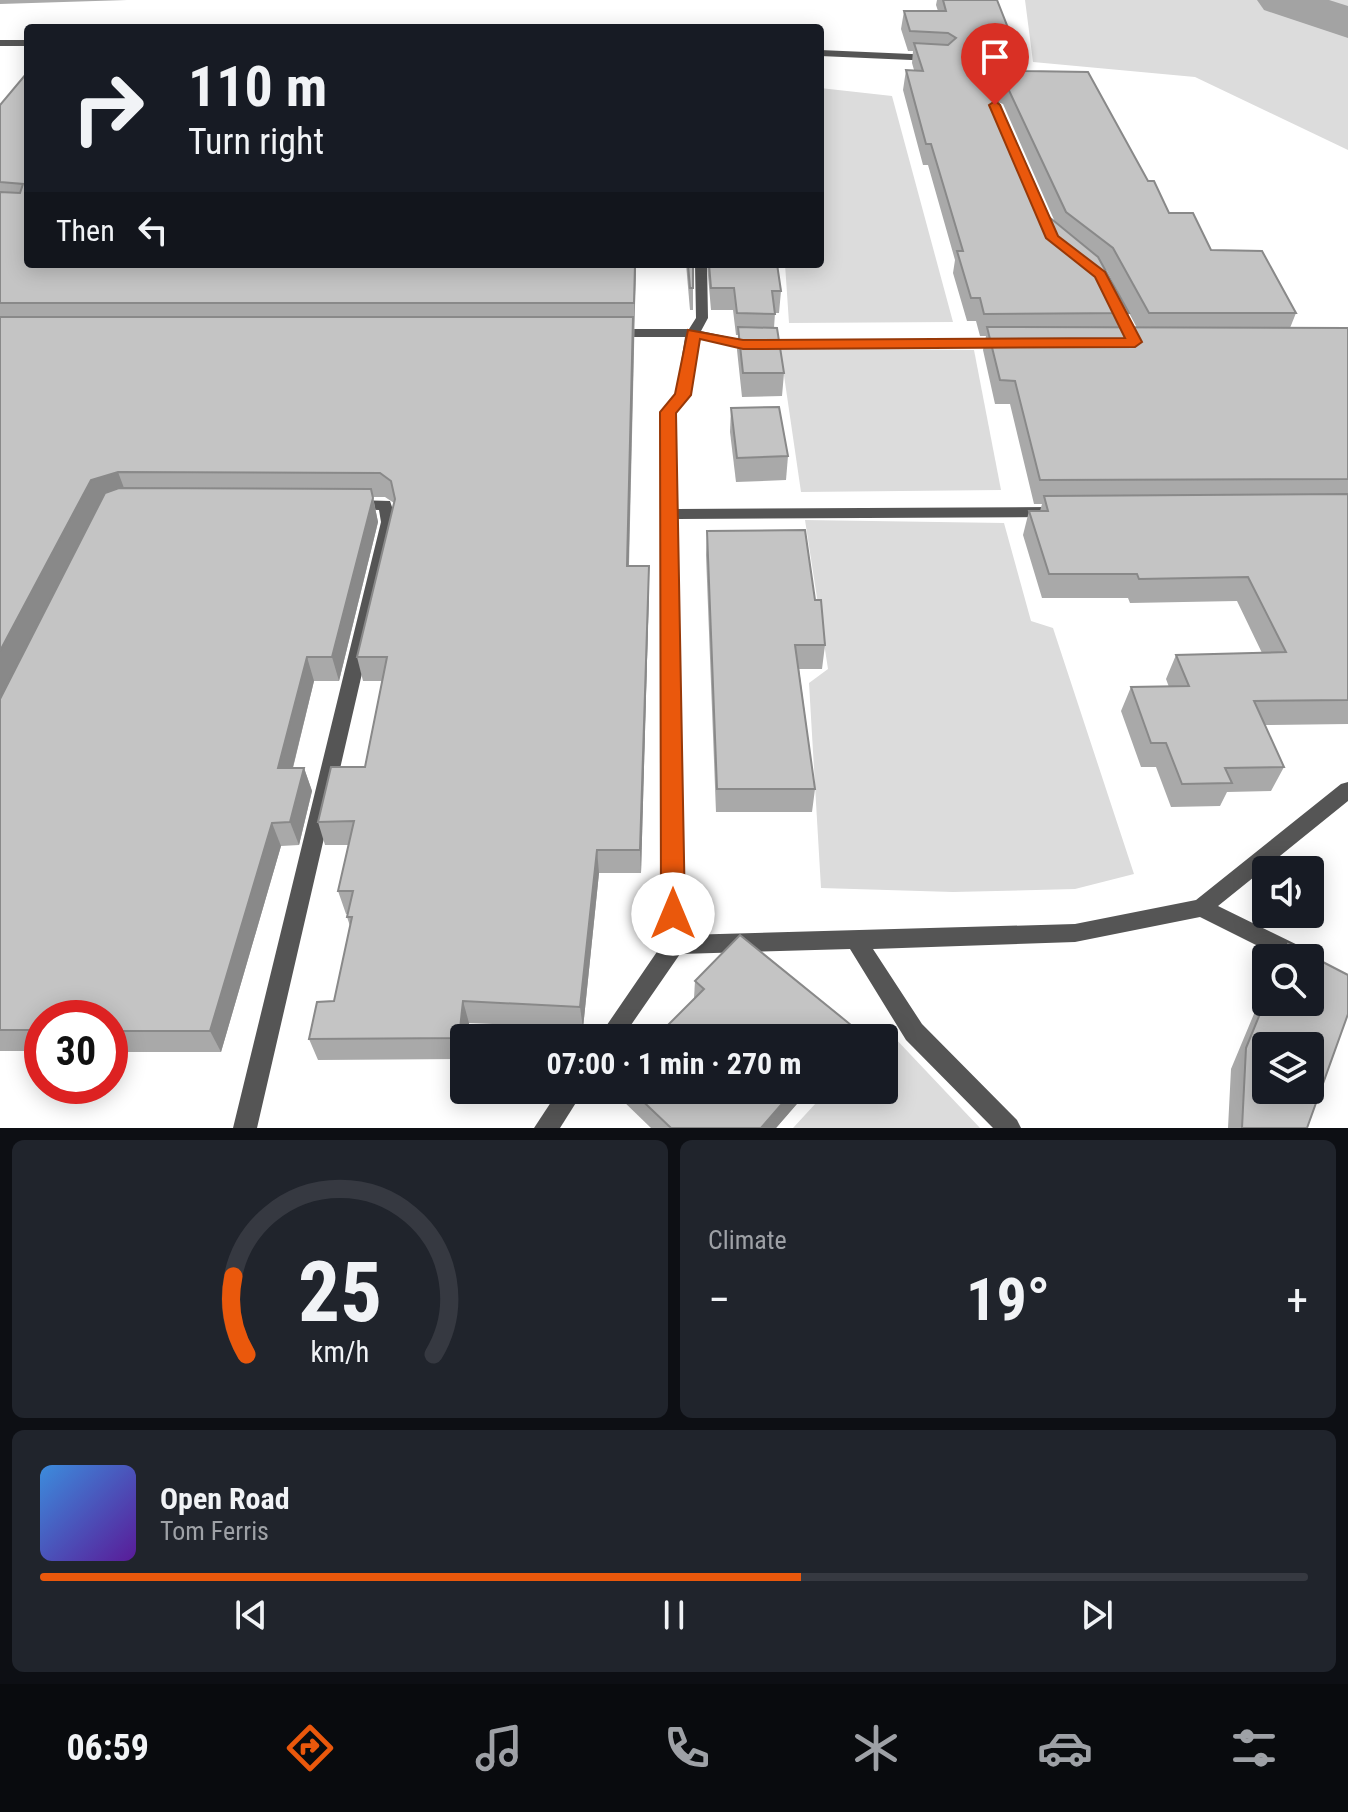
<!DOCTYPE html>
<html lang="en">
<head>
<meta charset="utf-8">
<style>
  body { margin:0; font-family:"Roboto Condensed",sans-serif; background:#20242c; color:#f1f3f6; height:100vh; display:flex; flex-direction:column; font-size:30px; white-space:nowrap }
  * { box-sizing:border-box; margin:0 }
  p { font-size:26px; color:#9ea1a6 }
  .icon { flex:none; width:44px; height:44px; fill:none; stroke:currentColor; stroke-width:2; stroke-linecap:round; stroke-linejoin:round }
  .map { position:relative; height:1128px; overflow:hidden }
  .details { display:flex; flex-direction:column; gap:12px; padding:12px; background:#0d0f14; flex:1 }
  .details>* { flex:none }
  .top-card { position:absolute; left:24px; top:24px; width:800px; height:244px; border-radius:8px; box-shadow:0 4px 20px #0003; background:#171b24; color:#f1f3f6; overflow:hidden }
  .tools { position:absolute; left:1252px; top:856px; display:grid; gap:16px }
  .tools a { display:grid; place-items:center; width:72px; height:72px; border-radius:8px; background:#171b24; box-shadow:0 4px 20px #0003; font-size:40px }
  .speed { position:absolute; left:24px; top:1000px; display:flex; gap:16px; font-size:40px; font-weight:700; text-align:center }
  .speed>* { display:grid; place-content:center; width:104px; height:104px; border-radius:50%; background:#171b24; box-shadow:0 4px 20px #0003; line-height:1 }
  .speed .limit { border:12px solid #d22; background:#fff; color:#111 }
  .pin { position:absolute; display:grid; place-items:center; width:68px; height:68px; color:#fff; margin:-82px -34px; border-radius:50% 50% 50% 0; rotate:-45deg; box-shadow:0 0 8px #0007 }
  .pin .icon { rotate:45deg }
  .me { position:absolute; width:88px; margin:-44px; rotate:0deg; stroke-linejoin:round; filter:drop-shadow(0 0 6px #0008) }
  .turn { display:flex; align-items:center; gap:28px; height:168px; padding:0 32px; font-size:36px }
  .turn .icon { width:104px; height:104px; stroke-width:2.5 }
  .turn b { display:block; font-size:56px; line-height:68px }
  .then { display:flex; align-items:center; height:76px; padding:0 32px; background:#0003; gap:16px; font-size:30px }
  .big { font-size:60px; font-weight:700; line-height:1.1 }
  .details .widget { flex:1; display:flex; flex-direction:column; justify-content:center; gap:12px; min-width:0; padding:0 28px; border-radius:12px; background:#20242c }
  .details .dial { align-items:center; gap:0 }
  .dial svg { height:208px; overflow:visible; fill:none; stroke:#363941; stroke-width:7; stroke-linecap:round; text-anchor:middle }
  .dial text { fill:#f1f3f6; stroke:none }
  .song { display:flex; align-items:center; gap:24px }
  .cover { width:96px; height:96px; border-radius:12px; background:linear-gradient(135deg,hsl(210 70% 55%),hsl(270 70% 35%)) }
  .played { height:8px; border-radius:4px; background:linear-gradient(90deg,#ea580c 60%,#363941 60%) }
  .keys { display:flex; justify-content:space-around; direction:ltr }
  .heat { display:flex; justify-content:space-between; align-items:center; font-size:44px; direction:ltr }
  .details .tiles { flex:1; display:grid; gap:12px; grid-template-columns:1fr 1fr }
  .widget:last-child { grid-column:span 2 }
  .trip { position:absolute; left:450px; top:1024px; width:448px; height:80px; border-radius:8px; background:#171b24; box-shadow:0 4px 20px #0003; font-weight:700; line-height:80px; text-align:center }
  .dock { display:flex; height:128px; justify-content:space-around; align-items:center; background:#090b0e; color:#9ea1a6 }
  .dock .icon { width:56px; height:56px }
  .dock .active { color:#ea580c }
  .dock b { font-size:36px; color:#f1f3f6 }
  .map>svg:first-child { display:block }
  .green { fill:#dcdcdc }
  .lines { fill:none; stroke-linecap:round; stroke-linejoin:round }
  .river { fill:#a3a3a3; fill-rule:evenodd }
  .minor { fill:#555; fill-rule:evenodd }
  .wall { fill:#a9a9a9; fill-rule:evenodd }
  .shaded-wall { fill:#898989 }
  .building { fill:#c4c4c4; stroke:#898989; stroke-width:2; fill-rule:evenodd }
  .route { fill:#ea580c; stroke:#983908; stroke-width:2 }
</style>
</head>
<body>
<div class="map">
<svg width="1348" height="1128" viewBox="0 0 1348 1128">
  <rect width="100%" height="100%" fill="#fff"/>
  <!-- green -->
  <g class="green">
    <polygon points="1025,0 1348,0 1348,150 1195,77 1033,62"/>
    <polygon points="820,88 892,96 953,322 789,323 785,264 820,264"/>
    <polygon points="780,348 974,350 1001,490 801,492"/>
    <polygon points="805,520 1004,523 1031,621 1053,628 1134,874 1075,889 953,892 821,888 809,683 828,669"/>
    <polygon points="892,1035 980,1128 793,1128 828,1090 884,1090 884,1039"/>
  </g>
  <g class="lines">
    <!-- river -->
    <polygon class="river" points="1257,0 1329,0 1348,6 1348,38 1264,10"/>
    <!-- minor -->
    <g class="minor">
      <rect x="0" y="40" width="28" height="6"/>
      <polygon points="820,50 934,55 939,58 934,61 820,56"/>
      <polygon points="695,264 707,264 708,318 701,331 743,340 1005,339 1012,343 1005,347 743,348 697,338 690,395 675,413 677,509 1049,507 1057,512 1049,517 677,519 684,935 1075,924 1196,900 1341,784 1348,782 1348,801 1218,906 1310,951 1314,958 1310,965 1310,958 1282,958 1200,917 1075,942 873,949 922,1024 1017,1120 1021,1128 993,1128 906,1040 850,949 680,954 622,1038 598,1038 663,943 661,412 676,394 685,337 614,337 608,333 614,329 689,329 696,318"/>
      <polygon points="356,500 390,501 397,522 257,1128 233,1128 381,522 379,510 351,509 348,505"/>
      <polygon points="559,1090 584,1090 560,1128 534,1128"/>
    </g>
  </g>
  <!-- wall -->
  <g class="wall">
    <polygon points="0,0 127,0 0,4"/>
    <path d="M937,0H997L1025,71L1148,181L1169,213L1211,250L1296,313L1290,328H1348V724L1265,725L1284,767L1271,791L1227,792L1220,806L1171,807L1156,767H1141L1121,711L1131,687H1169L1166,679L1176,655L1262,653L1237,601L1130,603L1128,598H1042L1023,535L1029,511H1040L1042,504H1034L1010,404H995L983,350L986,336H980L976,321H967L953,273L955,260L928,165H923L903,90L906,70H914L912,63L913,51H908L901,29L904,11H938L936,5ZM998,102L1003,104L1055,222L1049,217ZM1105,269L1107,271L1137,328H1125L1129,313Z"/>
    <polygon points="28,74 28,264 642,264 636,264 629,566 649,566 649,590 641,873 599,873 583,1028 469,1023 467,1038 464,1038 464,1059 318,1060 309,1039 334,1001 350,926 347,917 348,914 346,914 338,891 349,845 325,845 318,822 365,767 382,681 363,681 357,657 394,503 385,497 373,497 378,522 339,681 314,681 293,768 304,768 312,791 299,845 281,846 221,1052 110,1052 110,1018 42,1018 42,1051 0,1051 0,105"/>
    <polygon points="686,264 693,264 693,310 690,310"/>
    <polygon points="707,264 777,264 781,291 779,313 775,313 774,328 784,373 782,396 742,397 737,350 738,335 736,335 733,310 711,310"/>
    <polygon points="731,408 788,456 786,480 736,482 730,432"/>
    <polygon points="707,531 815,600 825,645 822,669 799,669 815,789 812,812 716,812 706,555"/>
    <path d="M1288,944L1348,975V1014L1307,1128H1228L1231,1069L1266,985V1002H1310V958H1279ZM1266,1046H1310V1090H1266Z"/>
    <polygon points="695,981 851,1025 694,998"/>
    <polygon points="618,1090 809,1090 776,1128 651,1128 619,1097"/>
  </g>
  <!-- shaded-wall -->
  <g class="shaded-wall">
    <polygon points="635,264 636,264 634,326 634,303"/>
    <polygon points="633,317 634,340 628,590 627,566"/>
    <polygon points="118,472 127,496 0,700 0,651 91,480"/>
    <polygon points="371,489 378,522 339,681 332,657"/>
    <polygon points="649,566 649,590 641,873 640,850"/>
    <polygon points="307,657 314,681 287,791 278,768"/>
    <polygon points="304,768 312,791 299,845 290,822"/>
    <polygon points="272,823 281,846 221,1052 210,1031"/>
    <polygon points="597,850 599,873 583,1028 580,1007"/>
    <polygon points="463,1001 469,1023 467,1038 464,1038 464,1057 459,1038"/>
    <polygon points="851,1025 848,1038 839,1038"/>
    <polygon points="794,1090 809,1090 776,1128 761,1128"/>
  </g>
  <!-- building -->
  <g class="building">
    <polygon points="943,0 997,0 1025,71 1088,72 1148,181 1154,181 1169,213 1193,213 1211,250 1262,251 1296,313 1149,313 1113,248 1066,212 1006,84 995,80 991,86 1049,217 1098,257 1129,313 984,314 980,298 971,298 957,251 963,251 931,144 926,144 906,70 923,71 914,43 948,45 956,38 948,33 910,31 904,11 946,11"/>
    <polygon points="26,74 28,74 28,264 635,264 634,303 0,303 0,192 20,193 23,184 0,182 0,105"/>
    <polygon points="688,264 693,264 693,288 690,288"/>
    <polygon points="709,264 777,264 781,291 772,291 775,314 737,313 734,288 711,288"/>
    <polygon points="0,317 633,317 627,566 649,566 640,850 597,850 580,1007 463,1001 459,1038 309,1039 317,1002 334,1001 352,917 347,917 353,891 338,891 354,821 318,822 331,767 365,767 387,657 357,657 395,499 391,481 380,473 118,472 91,480 0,651"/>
    <polygon points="738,327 777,328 784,373 743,373"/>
    <polygon points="987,327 1348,328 1348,479 1040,480 1015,381 1000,380"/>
    <polygon points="779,407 788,456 737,458 731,408"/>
    <polygon points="119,488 371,489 373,498 332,657 307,657 278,768 304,768 290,822 272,823 210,1031 110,1031 110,1018 42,1018 42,1030 0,1030 0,699 105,493"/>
    <polygon points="1348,494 1348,700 1254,701 1284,767 1225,768 1232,783 1182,784 1166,743 1151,743 1131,687 1189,686 1176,655 1286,652 1248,577 1139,579 1137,574 1049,574 1029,511 1048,511 1044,496"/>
    <polygon points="805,530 815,600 821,600 825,645 795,645 815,789 717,789 707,531"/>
    <polygon points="740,935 851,1025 839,1038 655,1038 704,989 695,981"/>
    <path d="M1288,944L1348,975V1014L1307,1128H1242L1246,1048L1266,999V1002H1310V958H1283ZM1266,1046H1310V1090H1266Z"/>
    <polygon points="631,1090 794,1090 761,1128 671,1128"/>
  </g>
  <!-- route -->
  <polygon class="route" points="995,101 1000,105 1058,236 1105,272 1142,342 1135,347 743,349 700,339 691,395 676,413 685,914 681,921 673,924 665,921 661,914 660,412 675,394 688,330 743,340 1125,338 1095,277 1046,238 989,105"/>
</svg>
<div class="tools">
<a><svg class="icon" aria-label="sound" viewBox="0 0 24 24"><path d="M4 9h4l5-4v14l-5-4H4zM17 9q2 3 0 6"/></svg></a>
<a><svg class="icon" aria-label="search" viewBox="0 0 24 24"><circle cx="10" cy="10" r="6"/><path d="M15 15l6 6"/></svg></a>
<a><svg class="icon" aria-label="layers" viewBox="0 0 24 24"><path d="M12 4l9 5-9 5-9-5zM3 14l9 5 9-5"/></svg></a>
</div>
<div class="speed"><div class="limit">30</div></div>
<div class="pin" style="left:995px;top:105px;background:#d93025"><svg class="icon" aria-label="arrive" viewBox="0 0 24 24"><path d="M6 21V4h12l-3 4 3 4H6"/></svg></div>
<svg class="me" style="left:673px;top:914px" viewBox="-20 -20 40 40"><circle r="19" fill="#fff"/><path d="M0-13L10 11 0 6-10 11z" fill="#ea580c"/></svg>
<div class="trip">07:00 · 1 min · 270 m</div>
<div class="top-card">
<div class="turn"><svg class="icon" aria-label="right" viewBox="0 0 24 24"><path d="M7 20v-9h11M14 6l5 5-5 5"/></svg><div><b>110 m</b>Turn right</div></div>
<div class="then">Then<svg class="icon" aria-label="left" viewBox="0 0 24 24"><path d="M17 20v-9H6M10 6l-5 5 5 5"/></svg></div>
</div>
</div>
<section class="details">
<div class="tiles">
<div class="widget dial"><svg viewBox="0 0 100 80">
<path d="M14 69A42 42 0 1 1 86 69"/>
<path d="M14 69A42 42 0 0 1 9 39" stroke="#ea580c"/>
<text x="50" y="56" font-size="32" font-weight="700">25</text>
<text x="50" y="72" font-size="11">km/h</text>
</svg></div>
<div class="widget"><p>Climate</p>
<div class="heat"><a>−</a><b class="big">19°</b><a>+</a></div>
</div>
<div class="widget">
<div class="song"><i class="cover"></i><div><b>Open Road</b><p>Tom Ferris</p></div></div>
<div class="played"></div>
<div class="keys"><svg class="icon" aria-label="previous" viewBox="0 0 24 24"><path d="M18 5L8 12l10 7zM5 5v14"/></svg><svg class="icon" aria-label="pause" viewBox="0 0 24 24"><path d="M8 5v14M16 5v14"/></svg><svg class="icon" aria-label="next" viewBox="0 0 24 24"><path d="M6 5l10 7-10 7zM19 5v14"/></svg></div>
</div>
</div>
</section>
<nav class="dock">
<b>06:59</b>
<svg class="icon active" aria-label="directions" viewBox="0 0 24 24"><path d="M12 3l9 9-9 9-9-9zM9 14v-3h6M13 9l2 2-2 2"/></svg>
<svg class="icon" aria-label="music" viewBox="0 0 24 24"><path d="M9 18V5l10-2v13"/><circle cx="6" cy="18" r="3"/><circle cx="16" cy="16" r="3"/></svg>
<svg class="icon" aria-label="phone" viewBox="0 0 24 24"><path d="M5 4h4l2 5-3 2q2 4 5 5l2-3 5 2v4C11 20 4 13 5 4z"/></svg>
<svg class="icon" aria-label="climate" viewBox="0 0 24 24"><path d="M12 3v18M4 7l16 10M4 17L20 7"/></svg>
<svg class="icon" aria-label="car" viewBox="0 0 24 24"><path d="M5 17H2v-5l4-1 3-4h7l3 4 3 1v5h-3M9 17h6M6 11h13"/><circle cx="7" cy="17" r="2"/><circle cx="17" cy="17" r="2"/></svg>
<svg class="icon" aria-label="filters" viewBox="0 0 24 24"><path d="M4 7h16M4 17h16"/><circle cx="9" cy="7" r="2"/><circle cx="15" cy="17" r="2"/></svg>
</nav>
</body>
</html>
